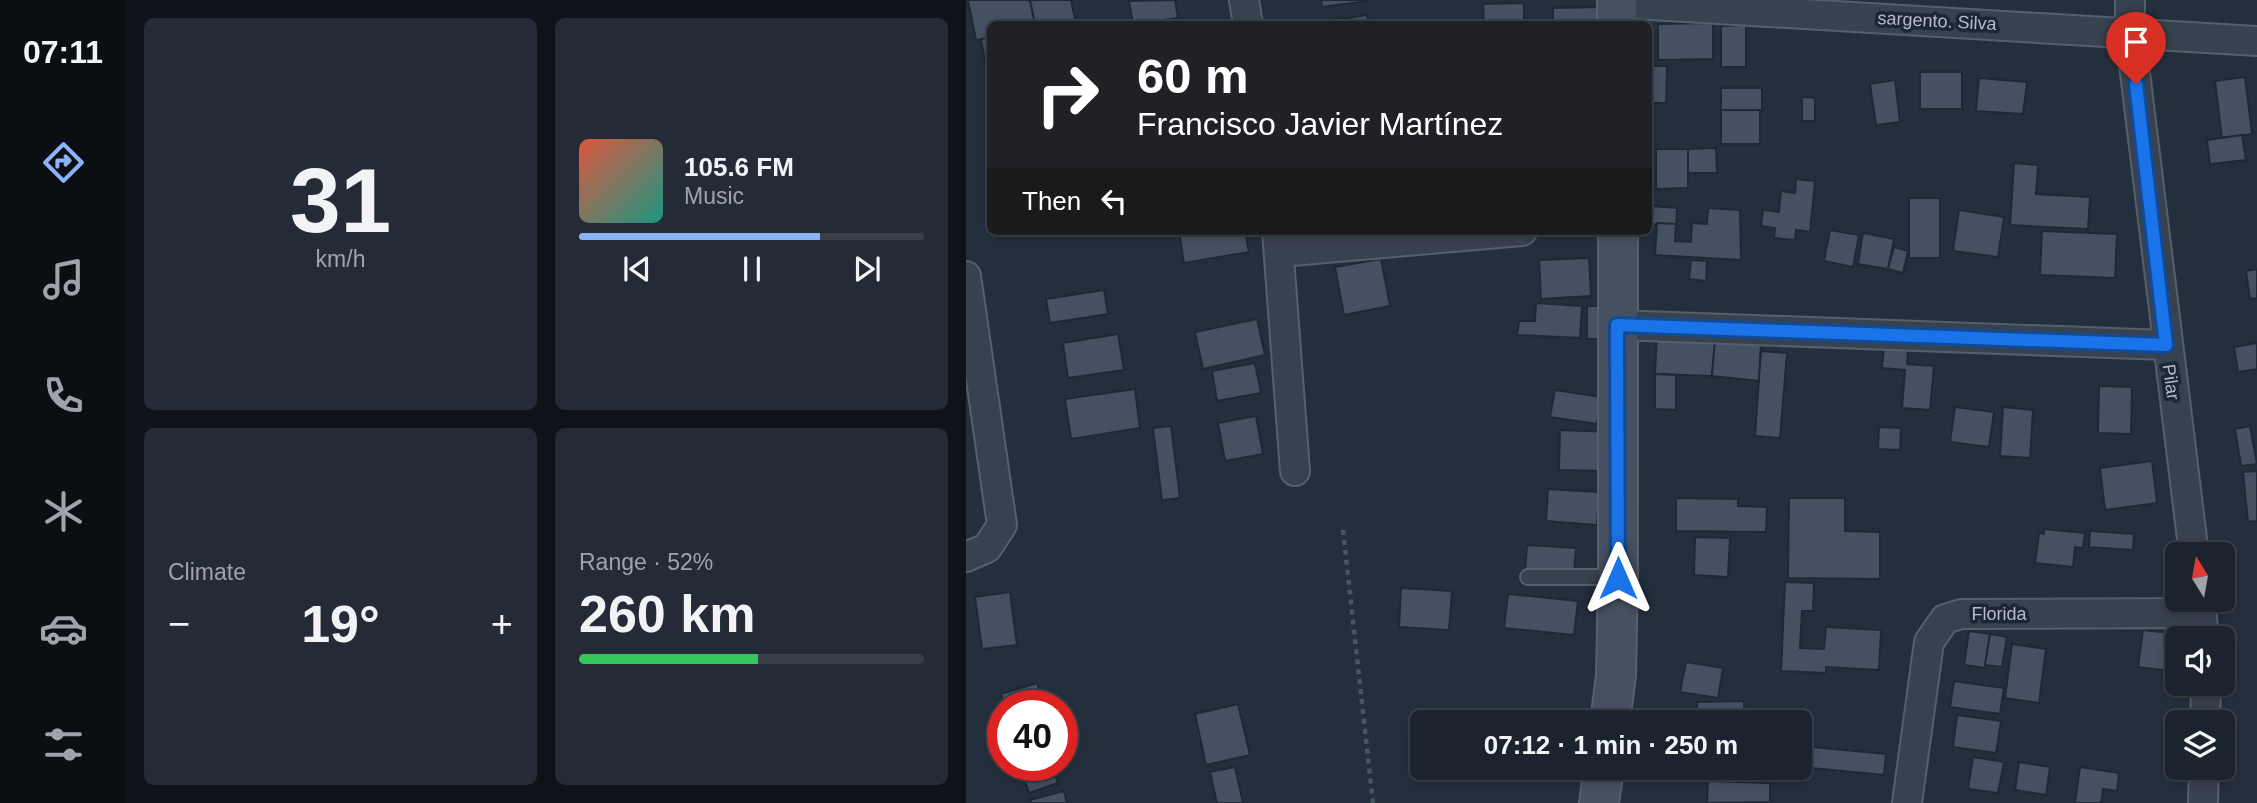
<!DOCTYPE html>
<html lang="en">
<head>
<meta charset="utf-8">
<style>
  body { margin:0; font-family:Arial,sans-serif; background:#242b36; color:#f1f3f6; height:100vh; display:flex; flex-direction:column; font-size:26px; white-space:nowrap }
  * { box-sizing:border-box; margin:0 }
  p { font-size:23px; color:#a0a4aa }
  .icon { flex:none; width:38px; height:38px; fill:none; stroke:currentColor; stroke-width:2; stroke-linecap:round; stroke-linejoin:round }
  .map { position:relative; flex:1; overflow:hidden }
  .drawer { display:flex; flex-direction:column; gap:18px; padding:18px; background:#0f1319; width:840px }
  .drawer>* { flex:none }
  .top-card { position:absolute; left:21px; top:21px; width:665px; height:214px; border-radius:10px; box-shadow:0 4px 10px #0003,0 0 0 2px #39404a; background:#202124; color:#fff; overflow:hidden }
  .needle { width:46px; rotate:349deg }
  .controls { position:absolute; left:1199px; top:542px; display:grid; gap:14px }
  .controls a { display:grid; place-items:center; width:70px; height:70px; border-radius:10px; background:#1b232e; box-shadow:0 4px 10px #0003,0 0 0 2px #39404a; font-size:35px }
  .speed { position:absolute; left:21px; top:690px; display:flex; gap:14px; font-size:35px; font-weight:700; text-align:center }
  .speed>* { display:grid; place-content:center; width:91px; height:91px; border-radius:50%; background:#1b232e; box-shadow:0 4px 10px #0003,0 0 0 2px #39404a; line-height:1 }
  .speed .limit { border:10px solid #d22; background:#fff; color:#111 }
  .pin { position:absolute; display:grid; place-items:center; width:60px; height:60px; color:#fff; margin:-72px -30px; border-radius:50% 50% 50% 0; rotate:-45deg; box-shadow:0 0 7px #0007 }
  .pin .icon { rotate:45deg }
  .me { position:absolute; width:77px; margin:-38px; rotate:0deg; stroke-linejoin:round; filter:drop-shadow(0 0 5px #0008) }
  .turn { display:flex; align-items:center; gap:24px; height:147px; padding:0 35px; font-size:32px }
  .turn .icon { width:91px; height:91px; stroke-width:2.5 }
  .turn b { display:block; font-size:49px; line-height:60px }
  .then { display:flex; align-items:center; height:66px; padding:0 35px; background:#0003; gap:14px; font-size:26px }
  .big { font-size:52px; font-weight:700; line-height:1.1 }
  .drawer .tile { flex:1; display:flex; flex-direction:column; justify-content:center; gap:10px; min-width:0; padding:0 24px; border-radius:10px; background:#242b36 }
  .drawer .dial { align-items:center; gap:0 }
  .dial b { font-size:91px; line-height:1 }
  .song { display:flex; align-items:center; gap:21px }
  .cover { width:84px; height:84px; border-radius:10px; background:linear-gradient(135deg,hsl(10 70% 55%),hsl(170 70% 35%)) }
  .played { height:7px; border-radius:4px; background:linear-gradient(90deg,#8ab4f8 70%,#39404a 70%) }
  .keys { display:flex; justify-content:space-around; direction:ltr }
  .heat { display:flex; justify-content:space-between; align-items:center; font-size:38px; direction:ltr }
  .charge { height:10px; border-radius:5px; background:linear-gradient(90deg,#34c759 52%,#39404a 0) }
  .drawer .tiles { flex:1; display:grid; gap:18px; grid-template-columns:repeat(2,1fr) }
  .trip { position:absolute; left:444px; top:710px; width:402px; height:70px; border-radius:10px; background:#1b232e; box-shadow:0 4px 10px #0003,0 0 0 2px #39404a; font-weight:700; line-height:70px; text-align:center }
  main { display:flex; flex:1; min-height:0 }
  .dock { display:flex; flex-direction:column; width:126px; justify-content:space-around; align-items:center; background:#0b0e12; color:#a0a4aa }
  .dock .icon { width:49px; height:49px }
  .dock .selected { color:#8ab4f8 }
  .dock b { font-size:32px; color:#f1f3f6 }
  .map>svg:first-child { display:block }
  .building { fill:#455162; stroke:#1f2835; stroke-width:2 }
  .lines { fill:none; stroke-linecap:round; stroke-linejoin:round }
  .lane-casing { stroke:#565f6c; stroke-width:18 }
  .street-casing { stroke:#565f6c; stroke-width:32 }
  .secondary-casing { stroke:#565f6c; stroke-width:42 }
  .path { stroke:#44595c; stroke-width:4.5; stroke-dasharray:5 5; stroke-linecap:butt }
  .lane { stroke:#38414e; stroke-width:14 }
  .street { stroke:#38414e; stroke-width:28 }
  .secondary { stroke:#465061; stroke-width:38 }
  .route-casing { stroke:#114b97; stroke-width:18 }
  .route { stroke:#1a73e8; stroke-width:12 }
  .labels { text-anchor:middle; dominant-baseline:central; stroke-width:7; stroke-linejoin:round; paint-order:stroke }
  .street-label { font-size:18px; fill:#b4bcc9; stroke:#1d2633 }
</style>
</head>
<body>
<main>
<nav class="dock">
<b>07:11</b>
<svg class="icon selected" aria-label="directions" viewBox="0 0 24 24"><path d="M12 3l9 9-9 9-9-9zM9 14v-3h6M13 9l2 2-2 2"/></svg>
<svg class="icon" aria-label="music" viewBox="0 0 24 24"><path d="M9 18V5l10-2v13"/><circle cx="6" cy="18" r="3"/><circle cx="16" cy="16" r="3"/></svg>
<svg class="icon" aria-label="phone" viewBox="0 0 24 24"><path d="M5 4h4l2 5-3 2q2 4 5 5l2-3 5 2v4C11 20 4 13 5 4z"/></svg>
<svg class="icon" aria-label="climate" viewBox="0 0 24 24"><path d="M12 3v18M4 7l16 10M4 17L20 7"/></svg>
<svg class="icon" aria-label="car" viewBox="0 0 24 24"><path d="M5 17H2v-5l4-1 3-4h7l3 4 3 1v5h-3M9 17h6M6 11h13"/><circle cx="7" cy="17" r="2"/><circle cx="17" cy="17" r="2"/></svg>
<svg class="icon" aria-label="filters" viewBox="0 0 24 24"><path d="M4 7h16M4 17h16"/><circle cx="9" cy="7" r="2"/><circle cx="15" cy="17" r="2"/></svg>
</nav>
<section class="drawer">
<div class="tiles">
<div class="tile dial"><b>31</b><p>km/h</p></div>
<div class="tile">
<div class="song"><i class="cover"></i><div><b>105.6 FM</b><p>Music</p></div></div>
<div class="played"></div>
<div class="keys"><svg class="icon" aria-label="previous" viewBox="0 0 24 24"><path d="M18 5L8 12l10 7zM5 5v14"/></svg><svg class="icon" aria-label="pause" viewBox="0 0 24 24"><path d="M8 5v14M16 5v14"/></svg><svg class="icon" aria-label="next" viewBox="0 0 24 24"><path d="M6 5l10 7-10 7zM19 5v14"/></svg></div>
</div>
<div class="tile"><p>Climate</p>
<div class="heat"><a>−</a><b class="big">19°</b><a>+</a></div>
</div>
<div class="tile"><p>Range · 52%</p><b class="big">260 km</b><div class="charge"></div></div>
</div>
</section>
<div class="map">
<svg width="1291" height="803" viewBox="0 0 1291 803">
  <rect width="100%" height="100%" fill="#242f3e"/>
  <!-- building -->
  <g class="building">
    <polygon points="2,0 64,0 69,24 24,24 24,38 10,40"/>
    <polygon points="64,0 105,0 110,24 69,24"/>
    <polygon points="209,0 212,18 167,24 163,1"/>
    <polygon points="355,0 402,0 402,1 356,7"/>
    <polygon points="558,3 558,24 518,24 517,4"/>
    <polygon points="637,7 637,24 587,24 587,8"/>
    <polygon points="401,15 402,24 349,24 349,23"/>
    <polygon points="747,23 747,59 692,60 692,24"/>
    <polygon points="780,25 780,67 755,67 755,26"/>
    <polygon points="24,38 24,90 15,39"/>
    <polygon points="684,66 701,66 700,103 684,103"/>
    <rect x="954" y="72" width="42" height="37"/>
    <polygon points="1279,77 1286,134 1256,138 1249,81"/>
    <polygon points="1013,78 1061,82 1057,114 1010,111"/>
    <polygon points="929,80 934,122 910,125 904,84"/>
    <rect x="755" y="88" width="41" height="22"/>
    <polygon points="836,97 849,98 849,121 836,121"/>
    <rect x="755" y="110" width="39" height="34"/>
    <polygon points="1276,135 1280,160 1244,164 1241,140"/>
    <polygon points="750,148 751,173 722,173 722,149"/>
    <polygon points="690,149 722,149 722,188 690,189"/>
    <polygon points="1048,163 1072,165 1070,194 1124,197 1122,229 1044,225"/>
    <polygon points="830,179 849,181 844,232 830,230 829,240 808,238 809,228 795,226 797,210 813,212 815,191 829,193"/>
    <rect x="943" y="198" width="31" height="60"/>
    <polygon points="685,206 711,208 710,226 684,224"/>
    <polygon points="742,208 774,210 775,260 689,255 691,223 710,224 709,241 725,242 726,223 741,224"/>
    <polygon points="993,210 1038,217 1032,257 987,251"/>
    <polygon points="864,230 893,235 887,267 858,261"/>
    <polygon points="213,231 279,231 283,252 218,263"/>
    <polygon points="1076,231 1151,234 1149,278 1074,275"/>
    <polygon points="897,233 928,239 922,269 892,264"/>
    <polygon points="928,247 942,251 937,273 922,269"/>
    <polygon points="623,258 625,296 575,299 573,260"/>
    <polygon points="415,259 424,306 378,315 369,267"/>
    <polygon points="725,260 741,261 740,281 723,279"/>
    <polygon points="1291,269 1291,298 1284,299 1280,271"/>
    <polygon points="138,290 142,314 84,323 80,299"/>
    <polygon points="570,303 616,306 614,338 551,335 553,321 569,321"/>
    <rect x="621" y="306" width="25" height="33"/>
    <polygon points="291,319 299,355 237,369 229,332"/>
    <polygon points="152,334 158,370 102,378 97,343"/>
    <polygon points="691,336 749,340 746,376 689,374"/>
    <polygon points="749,340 795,344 793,381 746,376"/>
    <polygon points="1291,343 1291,369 1272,372 1268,347"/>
    <polygon points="918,347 942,349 941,364 968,366 964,410 936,408 939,370 916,368"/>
    <polygon points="795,351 821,353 814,438 789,436"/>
    <polygon points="289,363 295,393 251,401 246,371"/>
    <polygon points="689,374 710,375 710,410 689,409"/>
    <polygon points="1133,386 1166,387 1165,434 1132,433"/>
    <polygon points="169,389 174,428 105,439 99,399"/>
    <polygon points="589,390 635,397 631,424 584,417"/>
    <polygon points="989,407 1028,412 1023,447 984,442"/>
    <polygon points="1037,407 1067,410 1064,458 1034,456"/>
    <polygon points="290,416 297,454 259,461 252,423"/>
    <polygon points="205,426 214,498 196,500 187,428"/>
    <polygon points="1284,426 1291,464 1275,466 1269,429"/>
    <polygon points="913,427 935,428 934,450 912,449"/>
    <polygon points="594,430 645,432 643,471 593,470"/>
    <polygon points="1186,461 1191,503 1139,510 1134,468"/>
    <polygon points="1291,471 1291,521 1282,522 1277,472"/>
    <polygon points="582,489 633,492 631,525 580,521"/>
    <polygon points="710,498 772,499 772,506 801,507 800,532 710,531"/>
    <polygon points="823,498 879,498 879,531 914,532 914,579 822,578"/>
    <polygon points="1078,529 1119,533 1117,548 1109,547 1107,567 1069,563 1073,533 1078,534"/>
    <polygon points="1124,531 1168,534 1167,550 1123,547"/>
    <polygon points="729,537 764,538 762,577 728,575"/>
    <polygon points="561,545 610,548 608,575 559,572"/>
    <polygon points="819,582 848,583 847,611 836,611 834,648 858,649 860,627 915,630 913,670 860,667 860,673 815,671"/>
    <polygon points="435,588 486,591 483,630 433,627"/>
    <polygon points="44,592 51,645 16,649 9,597"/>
    <polygon points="542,594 612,601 608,635 538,628"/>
    <polygon points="1177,630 1222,635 1221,639 1211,639 1211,672 1172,667"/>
    <polygon points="1003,631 1024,634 1019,668 998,665"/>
    <polygon points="1024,634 1041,637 1036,667 1019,665"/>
    <polygon points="1046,644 1080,649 1073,703 1039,698"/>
    <polygon points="720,662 757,668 752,698 714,692"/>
    <polygon points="988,681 1038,688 1034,714 984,707"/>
    <polygon points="71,683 78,705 39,705 35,694"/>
    <polygon points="778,701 779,723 731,723 731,702"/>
    <polygon points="272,704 284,755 240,765 229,714"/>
    <polygon points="991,715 1035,721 1030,753 987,747"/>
    <polygon points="835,746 920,754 918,775 835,767"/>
    <polygon points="1007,757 1038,762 1032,793 1002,789"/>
    <polygon points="1053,762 1084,767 1080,795 1049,790"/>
    <polygon points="68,765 85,765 92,783 63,793 55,769"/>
    <polygon points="269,767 277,803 251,803 244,772"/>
    <polygon points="1114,767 1153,773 1151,791 1137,789 1135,803 1109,803"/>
    <polygon points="686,768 807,768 806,780 686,771"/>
    <polygon points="742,781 804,783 804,802 741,803"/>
    <polygon points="98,791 101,803 65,803 64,800"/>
  </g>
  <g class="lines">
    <!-- lane casing -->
    <g class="lane-casing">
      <polyline id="lane" points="562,577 650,577"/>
    </g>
    <!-- street casing -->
    <g class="street-casing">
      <g id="street">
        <polyline points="278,0 282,24"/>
        <polyline points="1164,0 1164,32 1228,555"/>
        <polyline points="651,3 1291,41"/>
        <polyline points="311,231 329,471"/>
        <polyline points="314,252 556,231"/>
        <polyline points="0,276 36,525 21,548 0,557"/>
        <polyline points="651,325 1200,345"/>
        <polyline points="1234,600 1238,639"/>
        <polyline points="1239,723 1240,684"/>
        <polyline points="941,803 963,642 979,619 995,614 1236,613"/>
        <polyline points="1237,803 1238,768"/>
      </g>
    </g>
    <!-- secondary casing -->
    <g class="secondary-casing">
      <g id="secondary">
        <polyline points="651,0 651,24"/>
        <polyline points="644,723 650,675 652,577 652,231"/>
        <polyline points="633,803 638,768"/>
      </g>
    </g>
    <!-- path -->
    <polyline class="path" points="377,530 407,803"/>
    <!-- lane -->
    <use href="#lane" class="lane"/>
    <!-- street -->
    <use href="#street" class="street"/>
    <!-- secondary -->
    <use href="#secondary" class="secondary"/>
  </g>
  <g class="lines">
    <!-- route casing -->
    <g class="route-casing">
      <polyline id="route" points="652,578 651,325 1200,345 1170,84"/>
    </g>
    <!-- route -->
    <use href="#route" class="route"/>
  </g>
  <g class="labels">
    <!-- street labels -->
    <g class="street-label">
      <text transform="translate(971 21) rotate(3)">sargento. Silva</text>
      <text transform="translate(1205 382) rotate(82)">Pilar</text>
      <text x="1033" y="614">Florida</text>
    </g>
  </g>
</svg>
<div class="controls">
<a><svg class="needle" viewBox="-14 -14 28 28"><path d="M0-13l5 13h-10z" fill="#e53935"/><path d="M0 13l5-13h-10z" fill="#a0a4aa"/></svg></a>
<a><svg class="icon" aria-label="sound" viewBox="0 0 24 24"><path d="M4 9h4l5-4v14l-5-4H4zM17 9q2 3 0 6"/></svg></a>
<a><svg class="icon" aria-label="layers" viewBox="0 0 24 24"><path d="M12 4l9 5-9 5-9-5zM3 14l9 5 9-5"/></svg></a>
</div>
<div class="speed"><div class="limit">40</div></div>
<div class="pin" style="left:1170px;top:84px;background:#d93025"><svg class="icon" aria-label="arrive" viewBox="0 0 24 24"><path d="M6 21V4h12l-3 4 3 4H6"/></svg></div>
<svg class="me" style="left:652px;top:578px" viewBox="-20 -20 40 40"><path d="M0-17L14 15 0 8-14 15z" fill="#1a73e8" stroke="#fff" stroke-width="4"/></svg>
<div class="trip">07:12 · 1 min · 250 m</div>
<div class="top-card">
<div class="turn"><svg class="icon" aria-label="right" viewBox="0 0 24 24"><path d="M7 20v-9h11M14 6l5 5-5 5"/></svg><div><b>60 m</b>Francisco Javier Martínez</div></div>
<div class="then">Then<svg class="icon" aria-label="left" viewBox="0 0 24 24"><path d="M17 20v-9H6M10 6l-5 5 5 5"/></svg></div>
</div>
</div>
</main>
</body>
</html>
